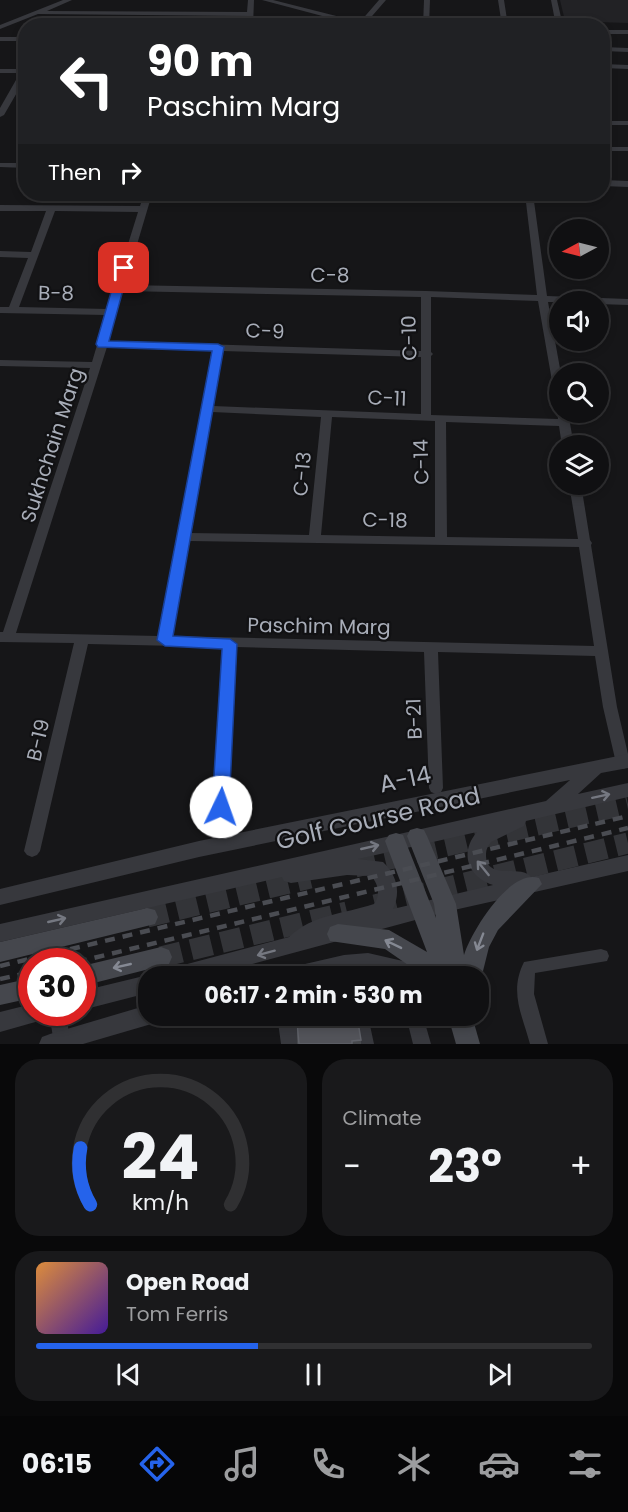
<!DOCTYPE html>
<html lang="en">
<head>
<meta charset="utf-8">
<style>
  body { margin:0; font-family:Poppins,sans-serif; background:#19191b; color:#f1f3f6; height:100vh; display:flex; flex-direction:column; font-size:22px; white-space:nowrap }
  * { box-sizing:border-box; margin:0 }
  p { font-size:20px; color:#9c9d9f }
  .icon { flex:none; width:33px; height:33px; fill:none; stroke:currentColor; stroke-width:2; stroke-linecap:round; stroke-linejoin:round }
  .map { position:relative; height:1044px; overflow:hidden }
  .panel { display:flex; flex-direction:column; gap:15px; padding:15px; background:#09090a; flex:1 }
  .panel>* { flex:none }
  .hud { position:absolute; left:18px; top:18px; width:592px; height:183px; border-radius:24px; box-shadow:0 3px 9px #0003,0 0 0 2px #303032; background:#202124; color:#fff; overflow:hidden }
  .needle { width:39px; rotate:263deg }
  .controls { position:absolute; left:549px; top:219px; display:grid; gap:12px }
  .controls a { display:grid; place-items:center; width:60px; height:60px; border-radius:50%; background:#101012; box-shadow:0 3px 9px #0003,0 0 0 2px #303032; font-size:30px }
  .speed { position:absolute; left:18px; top:948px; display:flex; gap:12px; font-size:30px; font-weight:700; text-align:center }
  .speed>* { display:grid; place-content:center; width:78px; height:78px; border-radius:50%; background:#101012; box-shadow:0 3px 9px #0003,0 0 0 2px #303032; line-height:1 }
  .speed .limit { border:9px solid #d22; background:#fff; color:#111 }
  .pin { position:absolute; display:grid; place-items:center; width:51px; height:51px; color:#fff; margin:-26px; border-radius:12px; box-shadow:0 3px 9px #0006 }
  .me { position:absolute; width:66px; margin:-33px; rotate:3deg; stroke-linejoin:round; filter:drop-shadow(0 0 4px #0008) }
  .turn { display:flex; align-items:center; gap:21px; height:126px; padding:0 30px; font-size:27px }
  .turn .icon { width:78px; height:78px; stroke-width:2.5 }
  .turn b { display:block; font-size:42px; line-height:51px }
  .then { display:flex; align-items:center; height:57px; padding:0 30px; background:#0003; gap:12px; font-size:22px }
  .big { font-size:45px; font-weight:700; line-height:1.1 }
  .panel .card { flex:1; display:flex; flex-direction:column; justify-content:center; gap:9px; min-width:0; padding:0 21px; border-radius:24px; background:#19191b }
  .panel .dial { align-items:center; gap:0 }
  .dial svg { height:156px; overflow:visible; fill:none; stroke:#303032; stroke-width:7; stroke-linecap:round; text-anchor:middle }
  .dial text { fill:#f1f3f6; stroke:none }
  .song { display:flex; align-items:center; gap:18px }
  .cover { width:72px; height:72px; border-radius:9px; background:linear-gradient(135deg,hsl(30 70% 55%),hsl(260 70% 35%)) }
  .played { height:6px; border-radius:3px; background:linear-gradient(90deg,#2563eb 40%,#303032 40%) }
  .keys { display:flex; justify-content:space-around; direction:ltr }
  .heat { display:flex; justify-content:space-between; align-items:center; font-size:33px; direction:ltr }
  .panel .tiles { flex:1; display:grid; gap:15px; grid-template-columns:1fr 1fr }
  .card:last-child { grid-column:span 2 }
  .trip { position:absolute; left:138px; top:966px; width:351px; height:60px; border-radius:24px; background:#101012; box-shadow:0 3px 9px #0003,0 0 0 2px #303032; font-weight:700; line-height:60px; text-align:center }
  .menu { display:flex; height:96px; justify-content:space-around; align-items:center; background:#060607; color:#9c9d9f }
  .menu .icon { width:42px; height:42px }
  .menu .on { color:#2563eb }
  .menu b { font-size:27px; color:#f1f3f6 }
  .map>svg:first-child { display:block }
  .built { fill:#222225 }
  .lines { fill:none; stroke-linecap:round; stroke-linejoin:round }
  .secondary-tunnel { stroke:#333438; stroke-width:21; stroke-dasharray:21 10; stroke-linecap:butt }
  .minor { fill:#37383d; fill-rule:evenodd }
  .tertiary { fill:#37383d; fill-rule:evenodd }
  .secondary { fill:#45474d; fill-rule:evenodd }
  .rail { stroke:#4a4c52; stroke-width:4.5; stroke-dasharray:10 8; stroke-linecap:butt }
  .wall { fill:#47494d }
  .building { fill:#525359; stroke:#5f6168; stroke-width:1.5 }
  .oneway { stroke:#757881 }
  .oneway2 { stroke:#858993 }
  .route { fill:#2563eb; stroke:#184099; stroke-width:1.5 }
  .labels { text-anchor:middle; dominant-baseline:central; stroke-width:4.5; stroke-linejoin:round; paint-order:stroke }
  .street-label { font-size:20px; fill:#a8adb8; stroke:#111113 }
  .near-street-label { font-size:24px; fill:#a8adb8; stroke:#111113 }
</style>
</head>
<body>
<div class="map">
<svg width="628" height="1044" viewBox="0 0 628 1044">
  <rect width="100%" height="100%" fill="#161618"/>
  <!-- built -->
  <polygon class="built" points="560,0 628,0 628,23 565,21"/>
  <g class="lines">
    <!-- secondary-tunnel -->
    <g class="secondary-tunnel">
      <polyline points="355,867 628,804"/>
      <polyline points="375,905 628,843"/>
      <polyline points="147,917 310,878"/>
      <polyline points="161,957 347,912"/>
    </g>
    <!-- minor -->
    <g class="minor">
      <polygon points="63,0 72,0 47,11 247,12 248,0 254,0 253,26 247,26 247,16 38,14 0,29 0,25"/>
      <polygon points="262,0 273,0 360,22 379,0 386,0 366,23 373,26 360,26"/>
      <polygon points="424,0 430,0 429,26 423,26"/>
      <polygon points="498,0 504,0 508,26 502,26"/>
      <polygon points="551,0 557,0 563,26 556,26"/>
      <rect x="603" y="30" width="25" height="4"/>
      <rect x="0" y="37" width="26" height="4"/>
      <polygon points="603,47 628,48 628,52 603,51"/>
      <polygon points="603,64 628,65 628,69 603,68"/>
      <polygon points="0,69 26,69 26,77 4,115 0,117 0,108 20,73 0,73"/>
      <rect x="603" y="121" width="25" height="4"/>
      <rect x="603" y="147" width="25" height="4"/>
      <polygon points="0,163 26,163 26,168 0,167"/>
      <polygon points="603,180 628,181 628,187 603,186"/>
      <path d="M144,194H152L125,285L426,291L537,295L525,194H533L547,296L628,299V305L598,304V302H548L561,374L560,401L555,398L538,301L431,297V352L433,354L431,356V415L558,419L557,412L558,410L560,412H568L574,446H562L559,426L446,422L447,537L578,539L569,484H581L590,540L592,543L591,545L617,707L628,754V767L623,769L618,767L616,763L603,707L595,656L438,652L443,788L441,792L436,794L431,792L429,788L424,652L236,647L228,808L226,812L221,814L216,812L214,808L223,647L88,644L40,851L37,855L32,857L27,855L24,851L74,643L0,642V632H3L90,368L0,366V360L92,362L106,315L0,313V307H9L28,258L0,257V251L31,252L46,211H0V205L140,206ZM55,211L138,212L115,286L112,288L114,290L108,309L19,307ZM123,291L421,297V351L108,341ZM107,347L212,350L159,636L16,633ZM222,351L421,357V414L213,406ZM212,412L321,417L309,535L190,533ZM332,417L435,421V537L321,535ZM189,541L579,547L594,646L172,636Z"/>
      <path d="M601,949L607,951L609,956L607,961L535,973L534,994L548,1044H530C522,1014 509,992 524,962Z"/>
      <polygon points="49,1012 66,1012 70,1041 68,1044 54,1044"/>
      <polygon points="351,1016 368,1016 374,1044 356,1044"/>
      <polygon points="406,1016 423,1016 431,1044 413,1044"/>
      <polygon points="281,1017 298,1016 296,1022 299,1044 281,1044 278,1022"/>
    </g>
    <!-- tertiary -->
    <g class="tertiary">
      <path d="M628,754V768L601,773L578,794L628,783V797L526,821L524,826L491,842C487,847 486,850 486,856C487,881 521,864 531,877L628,855V871L445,912L208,976H166L169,970L176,967L289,937C313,914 344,914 374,904C381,895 378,883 371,876L347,875L291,883L284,881L282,877L0,942V924L546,801L570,780L199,857L0,905V889L199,841ZM477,832C459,853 468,877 493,885L393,909C401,892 397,875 383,862L358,859Z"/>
      <polygon points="368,953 429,967 436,970 439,976 392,976 368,971 329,976 282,976 285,970 292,967 344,955"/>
      <polygon points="148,975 153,976 148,976 148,993 82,1010 82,991"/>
      <polygon points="32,1004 32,1012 48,1012 46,1019 0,1032 0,1012"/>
      <polygon points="148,1005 148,1016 158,1016 156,1022 148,1025 83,1044 39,1044 42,1037 50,1034"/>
    </g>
    <!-- secondary -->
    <g class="secondary">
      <path d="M417,828L424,830L427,836L456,904L464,955C471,932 510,868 539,878L542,884L498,930L489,947L480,983L478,976H424L385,949L330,941L327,934L330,927L338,924L389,930L427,952L385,841L389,835L396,833L403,835L436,918L434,904L407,836L410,830Z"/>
      <polygon points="147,908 155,910 158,917 155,924 0,962 0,942"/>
      <polygon points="161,947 169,950 172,957 169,964 82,986 82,966"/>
      <polygon points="32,978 32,998 0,1005 0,985"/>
      <polygon points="448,1016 472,1016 480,1044 456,1044"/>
    </g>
    <!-- rail -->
    <g class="rail">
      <polyline points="77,962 628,828"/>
      <polyline points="0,966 628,816"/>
      <polyline points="0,979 32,972"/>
    </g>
  </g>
  <!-- wall -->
  <polygon class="wall" points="299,1016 354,1016 361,1040 361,1044 297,1044 297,1022 299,1021"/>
  <!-- building -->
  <polygon class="building" points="301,1016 354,1016 355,1021 358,1022 361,1040 352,1041 352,1044 299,1044 297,1022 301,1020"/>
  <!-- one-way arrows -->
  <defs><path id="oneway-shaft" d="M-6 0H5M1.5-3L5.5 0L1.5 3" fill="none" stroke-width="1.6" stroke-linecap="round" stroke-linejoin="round" transform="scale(1.5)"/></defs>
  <g class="oneway">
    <use href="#oneway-shaft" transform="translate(601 796) rotate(-12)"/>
    <use href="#oneway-shaft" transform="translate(370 847) rotate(-13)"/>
    <use href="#oneway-shaft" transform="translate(483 868) rotate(-129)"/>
    <use href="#oneway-shaft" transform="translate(57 920) rotate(-13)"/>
    <use href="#oneway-shaft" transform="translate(266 953) rotate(165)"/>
  </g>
  <g class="oneway2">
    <use href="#oneway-shaft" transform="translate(480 942) rotate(111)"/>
    <use href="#oneway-shaft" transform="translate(393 944) rotate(-154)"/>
    <use href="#oneway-shaft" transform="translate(122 966) rotate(167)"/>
  </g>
  <!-- route -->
  <polygon class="route" points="124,265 129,268 109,341 218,344 224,347 173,636 230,639 237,644 229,807 227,812 215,812 212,807 222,649 165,646 157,640 212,351 98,347 96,344 118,268"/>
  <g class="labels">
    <!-- street labels -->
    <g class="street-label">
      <text transform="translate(330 275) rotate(1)">C-8</text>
      <text transform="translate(56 293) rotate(1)">B-8</text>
      <text transform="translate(265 331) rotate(2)">C-9</text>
      <text transform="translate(409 338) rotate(-91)">C-10</text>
      <text transform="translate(387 398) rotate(2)">C-11</text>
      <text transform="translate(52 445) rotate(-72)">Sukhchain Marg</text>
      <text transform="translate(421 462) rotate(-91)">C-14</text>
      <text transform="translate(302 474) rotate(-85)">C-13</text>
      <text transform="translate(385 520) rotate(1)">C-18</text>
      <text transform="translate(319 626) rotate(1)">Paschim Marg</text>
      <text transform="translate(414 719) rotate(-92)">B-21</text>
      <text transform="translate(38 740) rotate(-77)">B-19</text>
    </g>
    <!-- near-street labels -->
    <g class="near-street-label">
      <text transform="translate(405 779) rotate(-12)">A-14</text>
      <text transform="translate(378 818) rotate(-13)">Golf Course Road</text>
    </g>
  </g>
</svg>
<div class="controls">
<a><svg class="needle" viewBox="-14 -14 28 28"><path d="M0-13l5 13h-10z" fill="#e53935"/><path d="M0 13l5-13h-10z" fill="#9c9d9f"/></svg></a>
<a><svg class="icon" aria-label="sound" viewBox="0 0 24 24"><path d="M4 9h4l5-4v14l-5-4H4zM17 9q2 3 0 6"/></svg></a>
<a><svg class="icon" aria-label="search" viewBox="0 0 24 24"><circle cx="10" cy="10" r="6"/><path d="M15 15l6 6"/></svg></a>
<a><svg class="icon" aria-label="layers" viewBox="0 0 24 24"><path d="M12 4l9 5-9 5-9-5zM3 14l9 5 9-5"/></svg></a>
</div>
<div class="speed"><div class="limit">30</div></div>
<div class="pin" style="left:124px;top:268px;background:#d93025"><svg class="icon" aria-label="arrive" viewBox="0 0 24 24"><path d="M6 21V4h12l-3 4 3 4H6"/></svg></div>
<svg class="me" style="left:221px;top:807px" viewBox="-20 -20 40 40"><circle r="19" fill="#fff"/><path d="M0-13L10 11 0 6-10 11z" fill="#2563eb"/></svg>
<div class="trip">06:17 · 2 min · 530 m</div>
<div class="hud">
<div class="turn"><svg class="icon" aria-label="left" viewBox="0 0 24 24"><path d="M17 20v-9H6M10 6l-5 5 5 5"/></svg><div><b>90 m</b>Paschim Marg</div></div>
<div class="then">Then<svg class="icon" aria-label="right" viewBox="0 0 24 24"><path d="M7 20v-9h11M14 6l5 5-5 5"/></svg></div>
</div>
</div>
<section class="panel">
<div class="tiles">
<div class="card dial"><svg viewBox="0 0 100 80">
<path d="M14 69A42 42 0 1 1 86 69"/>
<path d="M14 69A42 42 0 0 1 9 40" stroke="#2563eb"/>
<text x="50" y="56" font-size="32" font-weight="700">24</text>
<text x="50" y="72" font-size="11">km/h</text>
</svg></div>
<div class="card"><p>Climate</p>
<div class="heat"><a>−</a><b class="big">23°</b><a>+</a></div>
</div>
<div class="card">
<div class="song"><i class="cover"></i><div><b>Open Road</b><p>Tom Ferris</p></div></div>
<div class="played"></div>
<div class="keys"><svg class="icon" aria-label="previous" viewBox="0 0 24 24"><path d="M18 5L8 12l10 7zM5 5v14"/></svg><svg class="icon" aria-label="pause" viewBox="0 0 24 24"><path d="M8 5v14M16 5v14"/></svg><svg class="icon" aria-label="next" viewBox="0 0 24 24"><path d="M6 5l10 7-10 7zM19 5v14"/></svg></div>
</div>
</div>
</section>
<nav class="menu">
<b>06:15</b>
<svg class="icon on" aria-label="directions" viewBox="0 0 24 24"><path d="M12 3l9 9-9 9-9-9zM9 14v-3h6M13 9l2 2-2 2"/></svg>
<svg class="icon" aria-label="music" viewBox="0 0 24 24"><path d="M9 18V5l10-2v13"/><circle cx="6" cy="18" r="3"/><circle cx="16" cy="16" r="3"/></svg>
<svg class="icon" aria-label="phone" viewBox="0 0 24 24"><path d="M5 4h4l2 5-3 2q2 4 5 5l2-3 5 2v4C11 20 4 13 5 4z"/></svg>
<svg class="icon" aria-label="climate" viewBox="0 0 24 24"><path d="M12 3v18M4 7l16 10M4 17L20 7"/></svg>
<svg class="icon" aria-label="car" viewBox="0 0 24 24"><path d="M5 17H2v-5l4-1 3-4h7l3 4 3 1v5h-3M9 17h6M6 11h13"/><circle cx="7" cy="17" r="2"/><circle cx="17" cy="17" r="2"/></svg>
<svg class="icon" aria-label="filters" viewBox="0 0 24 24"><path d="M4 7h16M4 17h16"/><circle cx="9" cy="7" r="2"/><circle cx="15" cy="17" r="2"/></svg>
</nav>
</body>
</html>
